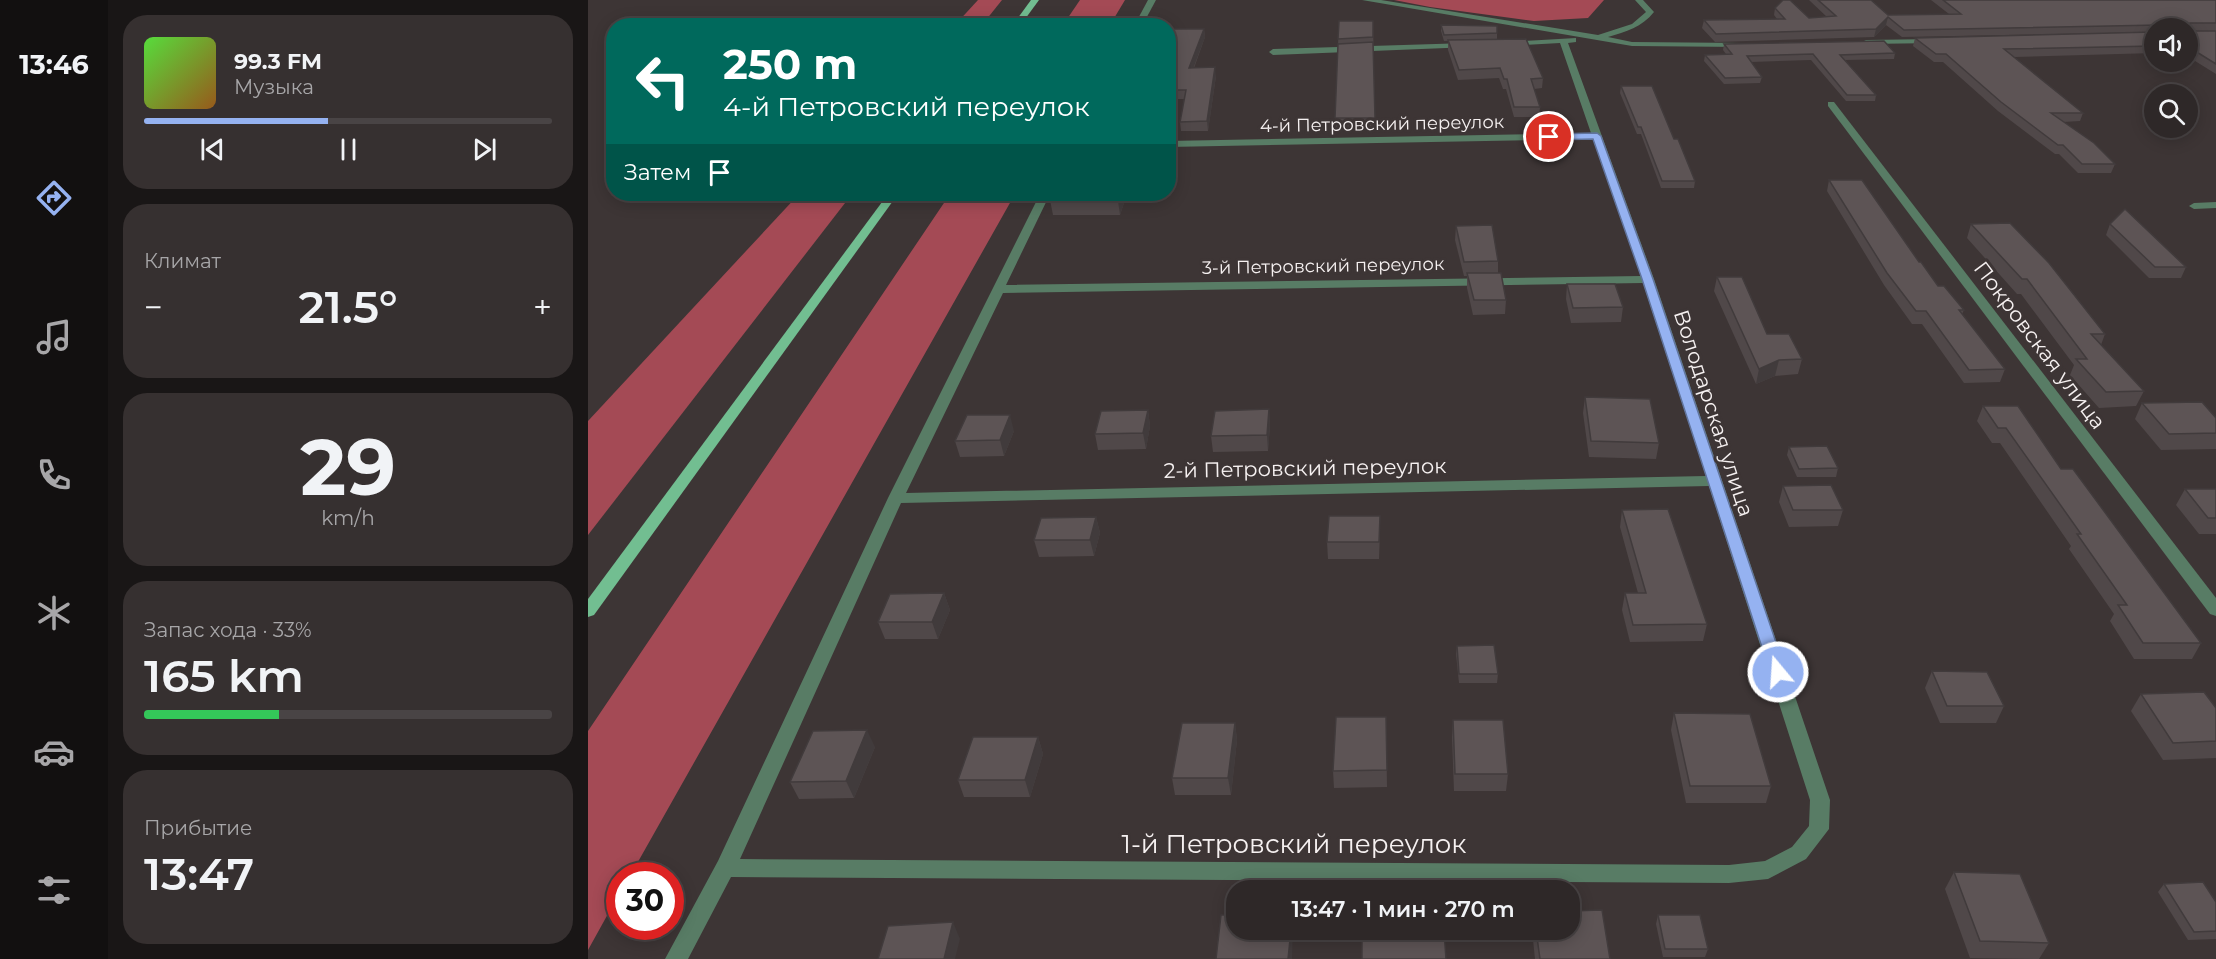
<!DOCTYPE html>
<html lang="ru">
<head>
<meta charset="utf-8">
<style>
  body { margin:0; font-family:Montserrat,sans-serif; background:#363030; color:#f1f3f6; height:100vh; display:flex; flex-direction:column; font-size:22px; white-space:nowrap }
  * { box-sizing:border-box; margin:0 }
  p { font-size:20px; color:#a7a6a8 }
  .icon { flex:none; width:33px; height:33px; fill:none; stroke:currentColor; stroke-width:2; stroke-linecap:round; stroke-linejoin:round }
  .map { position:relative; flex:1; overflow:hidden }
  .panel { display:flex; flex-direction:column; gap:15px; padding:15px; background:#191616; width:480px }
  .panel>* { flex:none }
  .top-card { position:absolute; left:18px; top:18px; width:570px; height:183px; border-radius:24px; box-shadow:0 3px 15px #0003,0 0 0 2px #494445; background:#00695c; color:#fff; overflow:hidden }
  .controls { position:absolute; left:1556px; top:18px; display:grid; gap:12px }
  .controls a { display:grid; place-items:center; width:54px; height:54px; border-radius:50%; background:#2e2828; box-shadow:0 3px 15px #0003,0 0 0 2px #494445; font-size:30px }
  .speed { position:absolute; left:18px; top:862px; display:flex; gap:12px; font-size:30px; font-weight:700; text-align:center }
  .speed>* { display:grid; place-content:center; width:78px; height:78px; border-radius:50%; background:#2e2828; box-shadow:0 3px 15px #0003,0 0 0 2px #494445; line-height:1 }
  .speed .limit { border:9px solid #d22; background:#fff; color:#111 }
  .pin { position:absolute; display:grid; place-items:center; width:51px; height:51px; color:#fff; margin:-26px; border:3px solid #fff; border-radius:50%; box-shadow:0 2px 6px #0007 }
  .me { position:absolute; width:66px; margin:-33px; rotate:342deg; stroke-linejoin:round; filter:drop-shadow(0 0 4px #0008) }
  .turn { display:flex; align-items:center; gap:21px; height:126px; padding:0 18px; font-size:27px }
  .turn .icon { width:78px; height:78px; stroke-width:2.5 }
  .turn b { display:block; font-size:42px; line-height:51px }
  .then { display:flex; align-items:center; height:57px; padding:0 18px; background:#0003; gap:12px; font-size:22px }
  .big { font-size:45px; font-weight:600; line-height:1.1 }
  .panel .tile { flex:1; display:flex; flex-direction:column; justify-content:center; gap:9px; min-width:0; padding:0 21px; border-radius:24px; background:#363030 }
  .panel .dial { align-items:center; gap:0 }
  .dial b { font-size:78px; line-height:1 }
  .song { display:flex; align-items:center; gap:18px }
  .cover { width:72px; height:72px; border-radius:9px; background:linear-gradient(135deg,hsl(110 70% 55%),hsl(30 70% 35%)) }
  .played { height:6px; border-radius:3px; background:linear-gradient(90deg,#95b2f1 45%,#494445 45%) }
  .keys { display:flex; justify-content:space-around; direction:ltr }
  .heat { display:flex; justify-content:space-between; align-items:center; font-size:33px; direction:ltr }
  .charge { height:9px; border-radius:4px; background:linear-gradient(90deg,#34c759 33%,#494445 0) }
  .trip { position:absolute; left:638px; top:880px; width:354px; height:60px; border-radius:24px; background:#2e2828; box-shadow:0 3px 15px #0003,0 0 0 2px #494445; font-weight:600; line-height:60px; text-align:center }
  main { display:flex; flex:1; min-height:0 }
  .tabs { display:flex; flex-direction:column; width:108px; justify-content:space-around; align-items:center; background:#121010; color:#a7a6a8 }
  .tabs .icon { width:42px; height:42px }
  .tabs .active { color:#95b2f1 }
  .tabs b { font-size:27px; color:#f1f3f6 }
  .map>svg:first-child { display:block }
  .forest { fill:#a44a55 }
  .lines { fill:none; stroke-linecap:round; stroke-linejoin:round }
  .street { fill:#587c65; fill-rule:evenodd }
  .primary { fill:#72be91; fill-rule:evenodd }
  .wall { fill:#504849 }
  .shaded-wall { fill:#413b3c }
  .building { fill:#5d5455; stroke:#413b3c; stroke-width:1.5 }
  .route { fill:#95b2f1; stroke:#61749d; stroke-width:1.5 }
  .labels { text-anchor:middle; dominant-baseline:central; stroke-width:6; stroke-linejoin:round; paint-order:stroke }
  .far-street-label { font-size:18px; fill:#f6f1f1; stroke:#3d3535 }
  .street-label { font-size:21px; fill:#f6f1f1; stroke:#3d3535 }
  .near-street-label { font-size:26px; fill:#f6f1f1; stroke:#3d3535 }
</style>
</head>
<body>
<main>
<nav class="tabs">
<b>13:46</b>
<svg class="icon active" aria-label="directions" viewBox="0 0 24 24"><path d="M12 3l9 9-9 9-9-9zM9 14v-3h6M13 9l2 2-2 2"/></svg>
<svg class="icon" aria-label="music" viewBox="0 0 24 24"><path d="M9 18V5l10-2v13"/><circle cx="6" cy="18" r="3"/><circle cx="16" cy="16" r="3"/></svg>
<svg class="icon" aria-label="phone" viewBox="0 0 24 24"><path d="M5 4h4l2 5-3 2q2 4 5 5l2-3 5 2v4C11 20 4 13 5 4z"/></svg>
<svg class="icon" aria-label="climate" viewBox="0 0 24 24"><path d="M12 3v18M4 7l16 10M4 17L20 7"/></svg>
<svg class="icon" aria-label="car" viewBox="0 0 24 24"><path d="M5 17H2v-5l4-1 3-4h7l3 4 3 1v5h-3M9 17h6M6 11h13"/><circle cx="7" cy="17" r="2"/><circle cx="17" cy="17" r="2"/></svg>
<svg class="icon" aria-label="filters" viewBox="0 0 24 24"><path d="M4 7h16M4 17h16"/><circle cx="9" cy="7" r="2"/><circle cx="15" cy="17" r="2"/></svg>
</nav>
<section class="panel">
<div class="tile">
<div class="song"><i class="cover"></i><div><b>99.3 FM</b><p>Музыка</p></div></div>
<div class="played"></div>
<div class="keys"><svg class="icon" aria-label="previous" viewBox="0 0 24 24"><path d="M18 5L8 12l10 7zM5 5v14"/></svg><svg class="icon" aria-label="pause" viewBox="0 0 24 24"><path d="M8 5v14M16 5v14"/></svg><svg class="icon" aria-label="next" viewBox="0 0 24 24"><path d="M6 5l10 7-10 7zM19 5v14"/></svg></div>
</div>
<div class="tile"><p>Климат</p>
<div class="heat"><a>−</a><b class="big">21.5°</b><a>+</a></div>
</div>
<div class="tile dial"><b>29</b><p>km/h</p></div>
<div class="tile"><p>Запас хода · 33%</p><b class="big">165 km</b><div class="charge"></div></div>
<div class="tile"><p>Прибытие</p><b class="big">13:47</b></div>
</section>
<div class="map">
<svg width="1628" height="959" viewBox="0 0 1628 959">
  <rect width="100%" height="100%" fill="#3d3535"/>
  <!-- forest -->
  <g class="forest">
    <polygon points="390,0 414,0 394,25 367,25"/>
    <polygon points="492,0 537,0 522,25 475,25"/>
    <polygon points="806,0 1016,0 1000,18 946,21 842,7"/>
    <polygon points="211,194 264,194 0,535 0,421"/>
    <polygon points="362,194 427,194 42,876 32,876 31,894 0,950 0,731"/>
  </g>
  <g class="lines">
    <!-- street -->
    <g class="street">
      <polygon points="560,0 568,0 554,26 546,26"/>
      <path d="M774,0H793L1010,35L1044,24L1058,12L1047,0H1055L1066,12C1054,27 1038,32 1020,37L1044,42L1155,43L1159,45L1155,47L1044,46Z"/>
      <path d="M988,38V42L980,43L1066,279L1242,800L1241,829L1218,859L1180,879L1141,883L143,877L100,959H77L130,861L300,498L452,194H462L418,285L1053,276L1006,139L580,147V141L1003,133L972,43L919,46L915,44L919,42ZM1055,283L1118,476L318,493L415,293ZM1121,486L1222,800L1221,826L1204,847L1177,861L1141,865L152,859L313,503Z"/>
      <polygon points="1347,39 1351,41 1350,43 1278,44 1274,42 1278,40"/>
      <polygon points="880,43 883,43 883,47 685,55 681,52 685,49"/>
      <polygon points="1240,102 1246,102 1628,598 1628,616 1622,614 1240,106"/>
      <polygon points="1628,202 1628,208 1606,209 1601,206 1606,203"/>
    </g>
    <!-- primary -->
    <g class="primary">
      <polygon points="443,0 451,0 432,26 424,26"/>
      <polygon points="300,194 310,194 6,615 0,617 0,599"/>
    </g>
  </g>
  <!-- wall -->
  <g class="wall">
    <polygon points="1221,0 1283,0 1300,15 1361,14 1343,0 1628,0 1628,31 1601,31 1628,31 1628,74 1599,56 1599,28 1566,28 1566,32 1314,37 1298,25 1286,37 1127,42 1114,28 1116,20 1189,19 1186,15 1187,8 1221,18 1239,17"/>
    <polygon points="751,21 785,21 787,130 747,130 747,118"/>
    <polygon points="853,25 909,33 909,39 856,41 853,31"/>
    <polygon points="580,29 616,29 617,37 606,68 628,76 620,131 593,131 592,122 596,99 580,99"/>
    <polygon points="1566,32 1566,53 1426,57 1495,113 1492,121 1475,122 1527,164 1523,173 1490,173 1471,154 1467,154 1410,111 1355,62 1346,62 1325,46 1327,38"/>
    <polygon points="860,40 955,78 954,88 946,89 952,107 951,117 926,117 918,89 915,89 911,78 870,80 860,50"/>
    <polygon points="1136,44 1307,53 1306,59 1257,60 1288,95 1287,101 1258,101 1223,60 1163,62 1174,77 1172,83 1136,84 1116,61 1117,55 1138,54 1135,50"/>
    <polygon points="1033,86 1086,139 1107,181 1106,188 1073,188 1053,134 1049,134 1032,93"/>
    <polygon points="1241,180 1331,262 1350,286 1376,310 1374,314 1417,369 1412,382 1376,383 1334,324 1324,324 1296,285 1239,191"/>
    <polygon points="539,194 532,215 465,215 461,195"/>
    <polygon points="1383,224 1517,334 1513,345 1556,391 1548,406 1511,408 1482,375 1486,365 1433,294 1429,294 1379,238"/>
    <polygon points="1522,224 1598,267 1593,278 1561,278 1518,235"/>
    <polygon points="868,226 910,261 910,273 918,300 917,314 885,315 879,288 879,276 876,276 867,240"/>
    <polygon points="1129,277 1179,334 1214,359 1210,374 1187,376 1168,384 1126,291"/>
    <polygon points="979,284 1035,307 1033,322 983,323 978,299"/>
    <polygon points="997,397 1071,443 1068,459 1001,457 995,413"/>
    <polygon points="1554,403 1628,418 1628,449 1573,450 1547,419"/>
    <polygon points="1395,406 1473,469 1613,643 1604,659 1546,659 1522,621 1526,614 1481,549 1483,546 1412,443 1404,443 1389,421"/>
    <polygon points="681,409 682,425 680,451 625,452 623,436"/>
    <polygon points="560,410 562,426 558,449 510,450 507,434"/>
    <polygon points="426,431 416,456 372,457 367,441"/>
    <polygon points="1201,447 1250,468 1248,477 1209,477 1199,455"/>
    <polygon points="1195,486 1255,510 1250,526 1201,527 1191,502"/>
    <polygon points="1597,489 1628,489 1628,534 1611,534 1588,505"/>
    <polygon points="1034,510 1119,624 1115,641 1042,642 1034,610 1037,593 1050,593 1032,527"/>
    <polygon points="508,517 512,533 506,556 451,557 446,540"/>
    <polygon points="792,532 791,559 740,559 739,542"/>
    <polygon points="356,593 362,610 350,639 297,639 290,622"/>
    <polygon points="869,646 910,674 909,683 871,683 868,654"/>
    <polygon points="1344,671 1416,706 1408,723 1352,723 1337,688"/>
    <polygon points="1553,694 1628,708 1628,758 1575,760 1543,711"/>
    <polygon points="1086,713 1183,786 1178,803 1098,803 1083,730"/>
    <polygon points="798,717 799,787 746,788 745,771"/>
    <polygon points="865,720 920,774 918,791 866,791 864,737"/>
    <polygon points="647,723 649,740 643,795 587,795 584,778"/>
    <polygon points="450,737 455,754 442,797 376,797 370,780"/>
    <polygon points="287,747 266,798 211,799 202,782"/>
    <polygon points="1366,872 1461,943 1451,959 1382,958 1357,889"/>
    <polygon points="1576,884 1628,902 1628,939 1600,940 1570,892"/>
    <polygon points="1070,915 1120,949 1117,957 1075,957 1068,924"/>
    <polygon points="944,930 981,930 1022,959 947,959"/>
  </g>
  <!-- shaded-wall -->
  <g class="shaded-wall">
    <polygon points="1300,17 1298,25 1286,37 1288,29"/>
    <polygon points="616,29 617,37 602,77 601,68"/>
    <polygon points="627,67 628,76 620,131 619,121"/>
    <polygon points="529,194 539,194 532,215"/>
    <polygon points="1191,360 1187,376 1168,384 1171,369"/>
    <polygon points="681,409 682,425 680,451 679,435"/>
    <polygon points="560,410 562,426 558,449 555,433"/>
    <polygon points="422,415 426,431 416,456 412,440"/>
    <polygon points="508,517 512,533 506,556 502,540"/>
    <polygon points="356,593 362,610 350,639 344,622"/>
    <polygon points="647,723 649,740 643,795 640,778"/>
    <polygon points="279,730 287,747 266,798 258,781"/>
    <polygon points="450,737 455,754 442,797 437,780"/>
    <polygon points="365,922 372,939 367,959 356,959"/>
    <polygon points="703,930 705,930 704,959 700,959"/>
  </g>
  <!-- building -->
  <g class="building">
    <polygon points="1195,0 1202,0 1221,18 1248,16 1230,0 1283,0 1300,15 1373,14 1355,0 1628,0 1628,23 1602,23 1601,31 1628,31 1628,64 1599,46 1599,28 1570,28 1571,25 1316,30 1300,17 1288,29 1128,34 1116,20 1197,19 1187,8"/>
    <polygon points="751,21 785,21 785,37 750,39"/>
    <polygon points="853,25 909,26 909,33 856,35"/>
    <polygon points="580,29 616,29 601,68 627,67 619,121 592,122 598,90 580,90 580,58 584,50 580,50"/>
    <polygon points="1566,32 1566,46 1416,49 1495,113 1463,113 1506,143 1527,164 1494,164 1475,145 1470,145 1413,102 1358,54 1348,54 1327,38"/>
    <polygon points="938,39 955,78 943,79 952,107 926,107 919,79 916,79 912,68 871,70 860,40"/>
    <polygon points="1296,41 1307,53 1252,55 1288,95 1259,95 1225,54 1159,56 1174,77 1137,78 1117,55 1144,54 1136,44"/>
    <polygon points="785,42 787,118 747,118 750,44"/>
    <polygon points="1033,86 1064,86 1086,139 1090,139 1107,181 1074,181 1053,127 1050,127"/>
    <polygon points="1241,180 1274,180 1331,262 1333,262 1350,286 1356,286 1376,310 1371,310 1417,369 1381,370 1338,311 1328,311 1299,273"/>
    <polygon points="462,194 529,194 461,195"/>
    <polygon points="1537,209 1598,267 1567,267 1522,224"/>
    <polygon points="1422,223 1461,263 1517,334 1503,334 1556,391 1518,392 1488,359 1499,359 1439,279 1434,279 1383,224"/>
    <polygon points="904,225 910,261 876,262 868,226"/>
    <polygon points="879,273 913,273 918,300 886,300"/>
    <polygon points="1129,277 1154,277 1179,334 1201,334 1214,359 1191,360 1171,369"/>
    <polygon points="979,284 1027,284 1035,307 985,308"/>
    <polygon points="997,397 1062,399 1071,443 1003,441"/>
    <polygon points="1614,402 1628,418 1628,433 1581,434 1554,403"/>
    <polygon points="1395,406 1430,406 1473,469 1485,469 1613,643 1555,643 1530,605 1539,605 1489,534 1493,534 1418,428 1410,428"/>
    <polygon points="681,409 679,435 623,436 627,411"/>
    <polygon points="560,410 555,433 507,434 513,411"/>
    <polygon points="379,415 422,415 412,440 367,441"/>
    <polygon points="1239,446 1250,468 1211,469 1201,447"/>
    <polygon points="1243,485 1255,510 1205,510 1195,486"/>
    <polygon points="1597,489 1628,489 1628,518 1620,518"/>
    <polygon points="1080,509 1119,624 1045,625 1037,593 1058,593 1034,510"/>
    <polygon points="741,516 792,516 791,542 739,542"/>
    <polygon points="508,517 502,540 446,540 453,518"/>
    <polygon points="356,593 344,622 290,622 302,594"/>
    <polygon points="906,645 910,674 871,674 869,646"/>
    <polygon points="1344,671 1399,672 1416,706 1359,706"/>
    <polygon points="1616,692 1628,708 1628,741 1585,743 1553,694"/>
    <polygon points="1086,713 1162,714 1183,786 1102,786"/>
    <polygon points="748,717 798,717 799,770 745,771"/>
    <polygon points="865,720 915,720 920,774 867,774"/>
    <polygon points="594,723 647,723 640,778 584,778"/>
    <polygon points="279,730 258,781 202,782 225,731"/>
    <polygon points="385,737 450,737 437,780 370,780"/>
    <polygon points="1366,872 1432,874 1461,943 1392,941"/>
    <polygon points="1615,882 1628,902 1628,931 1606,932 1576,884"/>
    <polygon points="1014,910 1022,959 952,959 948,930 981,930 981,911"/>
    <polygon points="633,915 648,915 648,930 703,930 700,959 628,959"/>
    <polygon points="1070,915 1112,915 1120,949 1077,949"/>
    <polygon points="365,922 356,959 290,959 300,926"/>
    <polygon points="774,930 856,930 858,959 774,959"/>
  </g>
  <!-- route -->
  <polygon class="route" points="1009,133 1013,136 1065,279 1198,672 1196,677 1190,679 1184,677 1182,672 1054,279 1005,139 961,140 957,137 961,134"/>
  <g class="labels">
    <!-- far-street labels -->
    <g class="far-street-label">
      <text transform="translate(794 124) rotate(-1)">4-й Петровский переулок</text>
      <text transform="translate(735 266) rotate(-1)">3-й Петровский переулок</text>
    </g>
    <!-- street labels -->
    <g class="street-label">
      <text transform="translate(1452 345) rotate(53)">Покровская улица</text>
      <text transform="translate(1126 413) rotate(72)">Володарская улица</text>
      <text transform="translate(717 468) rotate(-1)">2-й Петровский переулок</text>
    </g>
    <!-- near-street labels -->
    <g class="near-street-label">
      <text x="706" y="844">1-й Петровский переулок</text>
    </g>
  </g>
</svg>
<div class="controls">
<a><svg class="icon" aria-label="sound" viewBox="0 0 24 24"><path d="M4 9h4l5-4v14l-5-4H4zM17 9q2 3 0 6"/></svg></a>
<a><svg class="icon" aria-label="search" viewBox="0 0 24 24"><circle cx="10" cy="10" r="6"/><path d="M15 15l6 6"/></svg></a>
</div>
<div class="speed"><div class="limit">30</div></div>
<div class="pin" style="left:961px;top:137px;background:#d93025"><svg class="icon" aria-label="arrive" viewBox="0 0 24 24"><path d="M6 21V4h12l-3 4 3 4H6"/></svg></div>
<svg class="me" style="left:1190px;top:672px" viewBox="-20 -20 40 40"><circle r="17" fill="#95b2f1" stroke="#fff" stroke-width="3"/><path d="M0-11L8 9 0 5-8 9z" fill="#fff"/></svg>
<div class="trip">13:47 · 1 мин · 270 m</div>
<div class="top-card">
<div class="turn"><svg class="icon" aria-label="left" viewBox="0 0 24 24"><path d="M17 20v-9H6M10 6l-5 5 5 5"/></svg><div><b>250 m</b>4-й Петровский переулок</div></div>
<div class="then">Затем<svg class="icon" aria-label="arrive" viewBox="0 0 24 24"><path d="M6 21V4h12l-3 4 3 4H6"/></svg></div>
</div>
</div>
</main>
</body>
</html>
